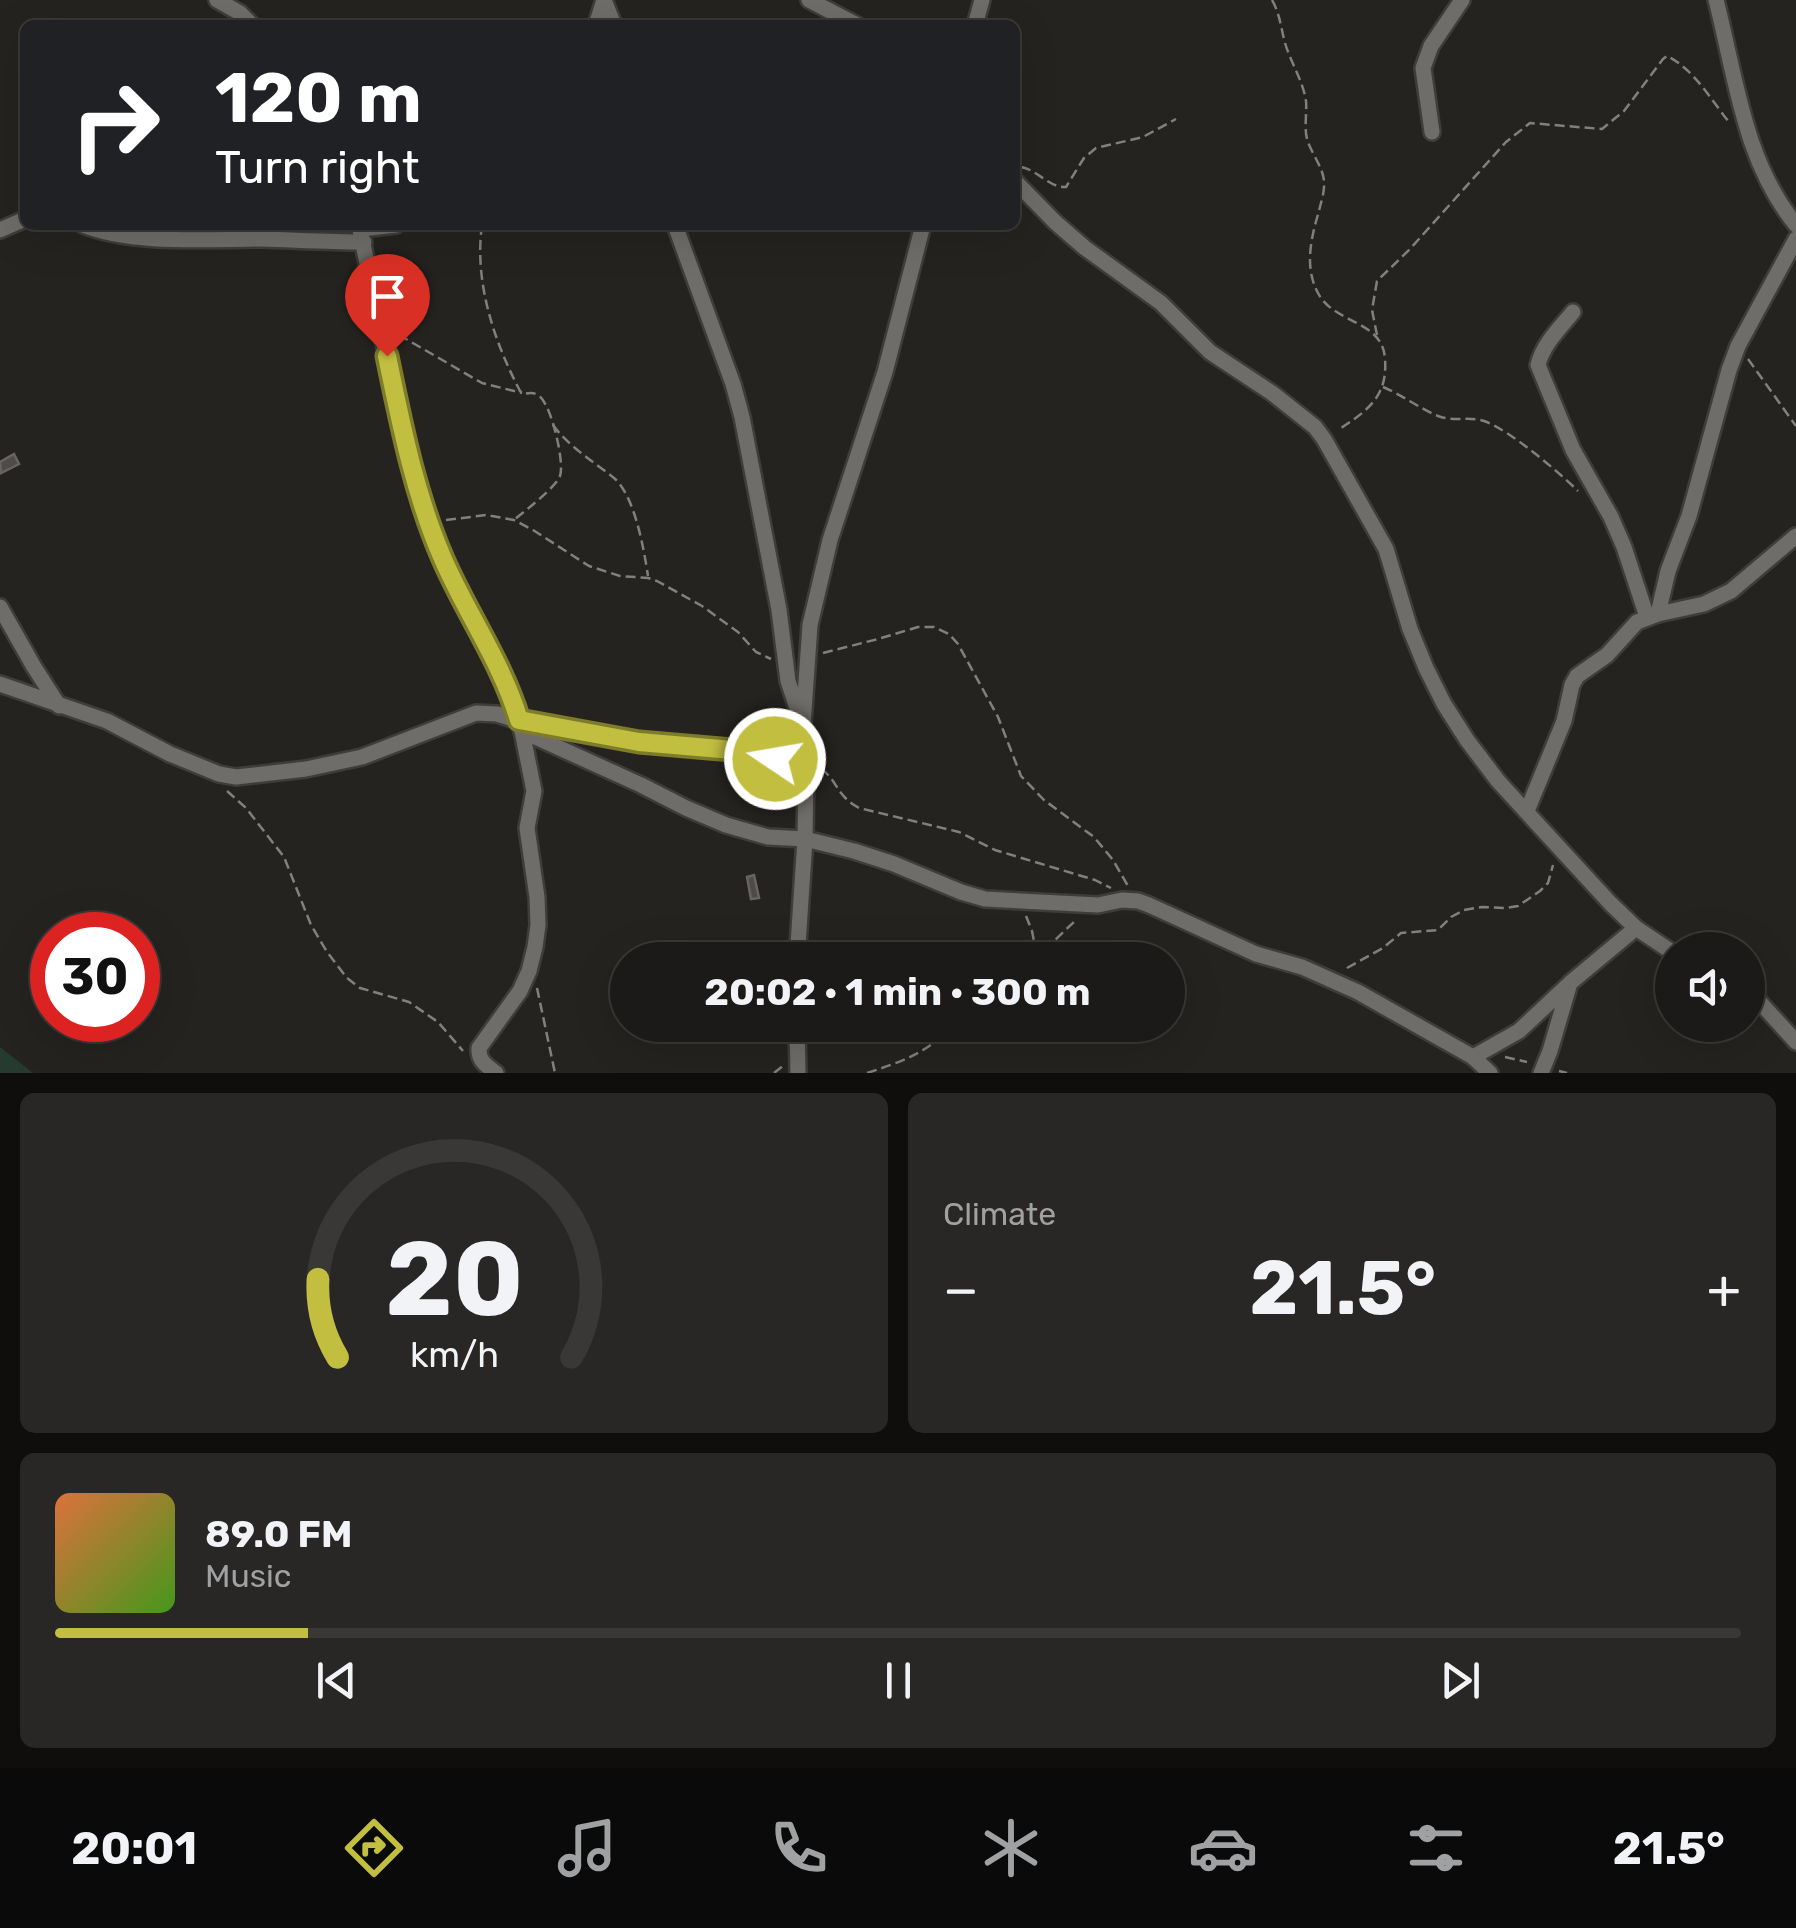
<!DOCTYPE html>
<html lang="en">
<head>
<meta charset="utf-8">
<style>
  body { margin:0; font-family:Rubik,sans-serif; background:#282725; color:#f1f3f6; height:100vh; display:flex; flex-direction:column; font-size:38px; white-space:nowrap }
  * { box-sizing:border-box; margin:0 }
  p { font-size:32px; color:#a0a1a2 }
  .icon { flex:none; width:55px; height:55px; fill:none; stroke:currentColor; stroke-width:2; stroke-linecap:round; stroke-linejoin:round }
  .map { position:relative; height:1073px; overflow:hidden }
  .details { display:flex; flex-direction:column; gap:20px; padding:20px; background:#0f0e0d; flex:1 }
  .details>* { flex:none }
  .hud { position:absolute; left:20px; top:20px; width:1000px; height:210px; border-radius:15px; box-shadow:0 10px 40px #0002,0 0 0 2px #393837; background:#202124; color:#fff; overflow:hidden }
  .buttons { position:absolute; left:1655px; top:932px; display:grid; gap:20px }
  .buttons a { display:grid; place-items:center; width:110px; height:110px; border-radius:50%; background:#1b1a18; box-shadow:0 10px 40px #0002,0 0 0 2px #393837; font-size:50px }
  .speed { position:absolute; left:30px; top:912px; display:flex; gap:20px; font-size:50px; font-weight:700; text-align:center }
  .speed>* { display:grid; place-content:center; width:130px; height:130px; border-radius:50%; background:#1b1a18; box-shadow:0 10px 40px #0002,0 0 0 2px #393837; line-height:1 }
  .speed .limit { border:15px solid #d22; background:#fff; color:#111 }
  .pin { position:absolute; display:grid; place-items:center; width:85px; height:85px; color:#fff; margin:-102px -42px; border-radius:50% 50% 50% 0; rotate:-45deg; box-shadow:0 0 10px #0007 }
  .pin .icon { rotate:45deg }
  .me { position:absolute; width:110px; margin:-55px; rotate:282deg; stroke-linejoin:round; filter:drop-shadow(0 0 8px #0008) }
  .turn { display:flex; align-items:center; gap:35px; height:210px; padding:0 30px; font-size:45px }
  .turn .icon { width:130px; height:130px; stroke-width:2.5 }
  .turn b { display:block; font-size:70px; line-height:85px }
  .big { font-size:75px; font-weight:700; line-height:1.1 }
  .details .card { flex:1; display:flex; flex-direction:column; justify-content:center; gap:15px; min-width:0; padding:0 35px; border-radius:15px; background:#282725 }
  .details .dial { align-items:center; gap:0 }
  .dial svg { height:260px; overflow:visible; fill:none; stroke:#393837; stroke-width:7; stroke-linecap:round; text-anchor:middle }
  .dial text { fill:#f1f3f6; stroke:none }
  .song { display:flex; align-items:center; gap:30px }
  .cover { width:120px; height:120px; border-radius:15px; background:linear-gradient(135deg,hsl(20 70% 55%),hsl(100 70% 35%)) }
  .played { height:10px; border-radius:5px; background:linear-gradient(90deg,#c1be40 15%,#393837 15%) }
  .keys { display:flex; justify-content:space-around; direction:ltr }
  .heat { display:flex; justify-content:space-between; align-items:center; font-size:55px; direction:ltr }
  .details .tiles { flex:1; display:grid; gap:20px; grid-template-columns:1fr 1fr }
  .card:last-child { grid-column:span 2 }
  .trip { position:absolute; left:610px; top:942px; width:575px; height:100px; border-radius:50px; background:#1b1a18; box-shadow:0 10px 40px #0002,0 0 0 2px #393837; font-weight:700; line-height:100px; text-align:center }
  .tabs { display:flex; height:160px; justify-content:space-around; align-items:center; background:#0b0a0a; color:#a0a1a2 }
  .tabs .icon { width:70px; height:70px }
  .tabs .selected { color:#c1be40 }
  .tabs b { font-size:45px; color:#f1f3f6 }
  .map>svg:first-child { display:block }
  .green { fill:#263b2f }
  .building { fill:#4e4b48; stroke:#676461; stroke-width:2.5 }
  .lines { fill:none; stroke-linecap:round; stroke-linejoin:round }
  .minor-casing { stroke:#3e3d39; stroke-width:20 }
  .path { stroke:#81807e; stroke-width:2.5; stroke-dasharray:10 5; stroke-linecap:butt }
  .minor { stroke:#6f6d69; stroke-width:15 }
  .route-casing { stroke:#7d7c2a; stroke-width:25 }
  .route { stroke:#c1be40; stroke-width:18 }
</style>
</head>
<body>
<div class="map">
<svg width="1796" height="1073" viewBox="0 0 1796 1073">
  <rect width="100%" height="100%" fill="#242320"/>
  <!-- green -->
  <polygon class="green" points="0,1047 33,1073 0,1073"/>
  <!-- building -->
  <g class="building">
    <polygon points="14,454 19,464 1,473 0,462"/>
    <polygon points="754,875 759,898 751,899 747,877"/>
  </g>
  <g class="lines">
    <!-- minor casing -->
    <g class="minor-casing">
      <g id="minor">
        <polyline points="217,0 240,13 252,25"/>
        <polyline points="604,0 614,25"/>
        <polyline points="809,0 857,25"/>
        <path d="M1716,0C1736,78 1744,161 1796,225"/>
        <polyline points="596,25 604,0"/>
        <polyline points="975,25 982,0"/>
        <polyline points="1432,132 1423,68 1431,46 1462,0"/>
        <polyline points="1015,181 1055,222 1085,248 1161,303 1210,352 1272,393 1315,427 1324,439 1386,549 1410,629 1426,668 1444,704 1467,740 1498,781 1610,903 1636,928 1672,952"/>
        <path d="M83,225C133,245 208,239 262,239C296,240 330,242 364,242"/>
        <path d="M359,225L398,411L423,505L442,558L511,695L522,731L534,791L527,828L537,897L538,925L535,947L529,971L520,991L479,1048C478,1061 487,1066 496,1073"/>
        <polyline points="675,225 733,384 742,417 779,610 788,681 800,717"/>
        <polyline points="361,229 396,225"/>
        <polyline points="0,230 25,219"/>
        <path d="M1573,312C1560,328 1543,344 1538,365L1573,450L1611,517L1624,547L1647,617"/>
        <polyline points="0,607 34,667 59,706"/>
        <polyline points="1658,614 1668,571 1689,516 1729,370 1738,346 1796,239"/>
        <polyline points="0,684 107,721 170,754 219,774 236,777 306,769 362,757 476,713 497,714 519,721 639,742 744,751 806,767"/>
        <polyline points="522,731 641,785 686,808 726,825 768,837 805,839 854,851 894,864 961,892 985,899 1098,905 1122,900 1138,901 1149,905 1256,954 1302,967 1358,992 1473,1057 1490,1073"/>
        <polyline points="1527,811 1564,721 1572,685 1577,676 1607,655 1637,622 1658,614 1704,604 1731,591 1796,536"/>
        <polyline points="797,960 805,839 806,767 803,725 810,625 830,540 885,372 923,225"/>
        <polyline points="1748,989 1796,1042"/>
        <polyline points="797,1025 798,1073"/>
        <polyline points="1473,1057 1519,1031 1567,986"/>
        <polyline points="1541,1073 1550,1051 1570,983 1636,928"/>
      </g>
    </g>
    <!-- path -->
    <g class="path">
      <path d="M1272,0C1280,14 1281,28 1285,43C1291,63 1303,81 1306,101C1307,114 1304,127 1307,139C1311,153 1323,167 1324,181C1325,191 1321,202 1319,211C1311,238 1304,267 1318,293C1334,324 1383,320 1385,359C1388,397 1367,411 1338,430"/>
      <path d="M1021,167C1038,170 1049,188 1066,187L1084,158L1096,148L1143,137L1176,119"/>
      <path d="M482,225C474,282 494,341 520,391L523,394C529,393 533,392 538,395C551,402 565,463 560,476C556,487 525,511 515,519"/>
      <polyline points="399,335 482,383 522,393"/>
      <path d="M1377,335L1372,310L1377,281L1410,249L1506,142L1530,123L1602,129L1624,111L1663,59L1667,56C1694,69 1711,100 1729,122"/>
      <polyline points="1748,359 1796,426"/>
      <path d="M1383,387C1402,395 1419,408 1438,416C1453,422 1469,416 1484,421C1508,429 1559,472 1578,491"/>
      <path d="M553,425C568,446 594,462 614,478C635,496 644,550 648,576"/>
      <polyline points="446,520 486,515 514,520 533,530 589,566 620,576 648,578 657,581 702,606 738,632 756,652 771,659"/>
      <polyline points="823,653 878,639 918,627 934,627 949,634 958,644 998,717 1021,776 1044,800 1094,837 1113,860 1128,886"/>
      <path d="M821,769C837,779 836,796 859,808L959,832L995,850L1095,880L1111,888"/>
      <polyline points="227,791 246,808 284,857 311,925 327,952 347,978 360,988 409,1002 438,1022 463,1051"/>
      <polyline points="1026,916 1032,931 1037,956"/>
      <polyline points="1034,960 1076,920"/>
      <polyline points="1347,968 1383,948 1401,933 1438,930 1451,917 1464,910 1482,907 1506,908 1518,906 1540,891 1548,883 1553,865"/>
      <polyline points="537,988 555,1073"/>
      <polyline points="1505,1057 1527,1062"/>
      <polyline points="1559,1071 1567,1073"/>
      <polyline points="774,1073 783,1066"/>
      <path d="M867,1073C904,1061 926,1053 955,1025"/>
    </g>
    <!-- minor -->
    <use href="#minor" class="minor"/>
  </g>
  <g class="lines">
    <!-- route casing -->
    <g class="route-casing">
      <path id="route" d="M387,356C401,424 415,495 443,559C467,614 502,663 519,720L639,742L744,751L775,759"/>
    </g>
    <!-- route -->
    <use href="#route" class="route"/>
  </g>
</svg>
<div class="buttons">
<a><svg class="icon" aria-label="sound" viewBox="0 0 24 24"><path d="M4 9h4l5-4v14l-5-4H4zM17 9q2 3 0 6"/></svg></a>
</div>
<div class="speed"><div class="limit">30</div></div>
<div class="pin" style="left:387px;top:356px;background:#d93025"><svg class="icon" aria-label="arrive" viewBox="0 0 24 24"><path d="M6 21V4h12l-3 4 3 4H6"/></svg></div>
<svg class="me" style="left:775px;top:759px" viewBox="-20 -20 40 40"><circle r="17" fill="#c1be40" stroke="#fff" stroke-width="3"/><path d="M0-11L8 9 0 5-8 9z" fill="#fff"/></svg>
<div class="trip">20:02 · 1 min · 300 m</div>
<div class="hud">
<div class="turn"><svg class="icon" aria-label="right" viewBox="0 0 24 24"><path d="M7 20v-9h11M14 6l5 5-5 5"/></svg><div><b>120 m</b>Turn right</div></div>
</div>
</div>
<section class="details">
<div class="tiles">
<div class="card dial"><svg viewBox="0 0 100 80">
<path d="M14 69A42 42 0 1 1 86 69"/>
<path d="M14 69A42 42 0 0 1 8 45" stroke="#c1be40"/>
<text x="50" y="56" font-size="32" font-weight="700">20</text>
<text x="50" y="72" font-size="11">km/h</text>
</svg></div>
<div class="card"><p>Climate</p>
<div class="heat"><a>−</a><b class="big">21.5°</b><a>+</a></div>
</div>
<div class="card">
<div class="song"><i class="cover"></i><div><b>89.0 FM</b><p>Music</p></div></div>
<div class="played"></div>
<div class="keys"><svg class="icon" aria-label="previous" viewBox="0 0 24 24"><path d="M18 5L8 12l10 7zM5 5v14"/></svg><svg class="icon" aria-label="pause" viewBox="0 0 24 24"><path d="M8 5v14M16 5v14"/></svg><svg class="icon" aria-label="next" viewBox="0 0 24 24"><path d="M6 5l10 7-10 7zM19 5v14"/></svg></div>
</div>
</div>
</section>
<nav class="tabs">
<b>20:01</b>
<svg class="icon selected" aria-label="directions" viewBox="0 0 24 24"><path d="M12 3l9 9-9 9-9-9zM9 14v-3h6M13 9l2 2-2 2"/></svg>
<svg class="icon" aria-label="music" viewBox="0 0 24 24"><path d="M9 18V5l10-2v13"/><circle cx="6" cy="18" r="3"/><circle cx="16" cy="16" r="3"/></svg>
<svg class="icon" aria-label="phone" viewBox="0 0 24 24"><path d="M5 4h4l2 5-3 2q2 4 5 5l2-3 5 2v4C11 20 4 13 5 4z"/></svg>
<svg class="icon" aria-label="climate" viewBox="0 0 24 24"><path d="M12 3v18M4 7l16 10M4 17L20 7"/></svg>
<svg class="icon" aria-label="car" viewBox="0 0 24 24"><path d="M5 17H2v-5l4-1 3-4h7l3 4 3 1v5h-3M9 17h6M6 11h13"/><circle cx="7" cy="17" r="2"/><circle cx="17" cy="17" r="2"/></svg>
<svg class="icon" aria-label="filters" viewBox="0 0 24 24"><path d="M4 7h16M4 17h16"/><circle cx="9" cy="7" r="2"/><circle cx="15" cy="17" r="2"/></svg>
<b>21.5°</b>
</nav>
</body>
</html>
